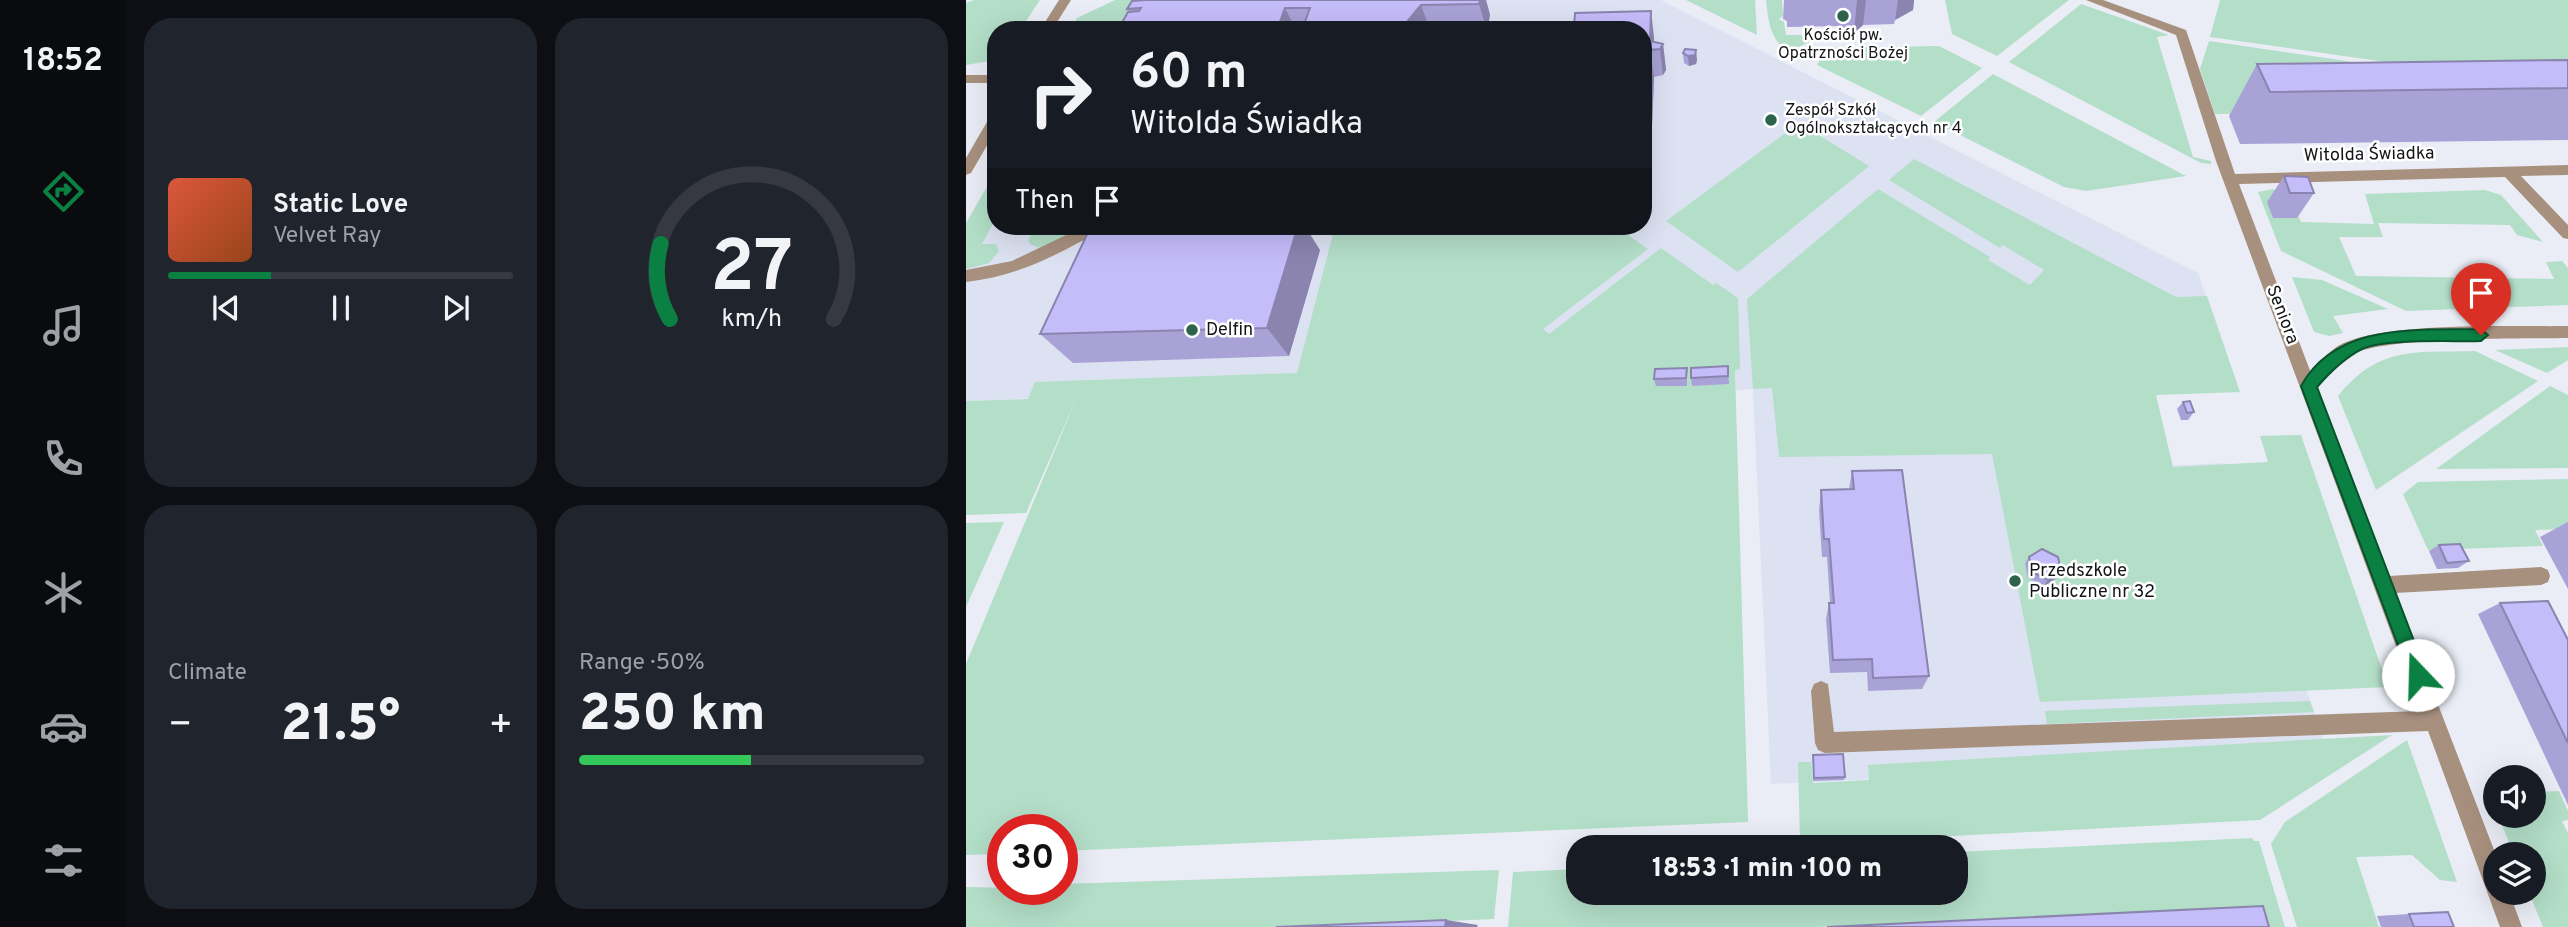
<!DOCTYPE html>
<html lang="en">
<head>
<meta charset="utf-8">
<style>
  body { margin:0; font-family:Overpass,sans-serif; background:#20242c; color:#f1f3f6; height:100vh; display:flex; flex-direction:column; font-size:26px; white-space:nowrap }
  * { box-sizing:border-box; margin:0 }
  p { font-size:23px; color:#9ea1a6 }
  .icon { flex:none; width:38px; height:38px; fill:none; stroke:currentColor; stroke-width:2; stroke-linecap:round; stroke-linejoin:round }
  .map { position:relative; flex:1; overflow:hidden }
  .details { display:flex; flex-direction:column; gap:18px; padding:18px; background:#0d0f14; width:840px }
  .details>* { flex:none }
  .top-card { position:absolute; left:21px; top:21px; width:665px; height:214px; border-radius:28px; box-shadow:0 7px 28px #0002; background:#171b24; color:#f1f3f6; overflow:hidden }
  .fabs { position:absolute; left:1517px; top:765px; display:grid; gap:14px }
  .fabs a { display:grid; place-items:center; width:63px; height:63px; border-radius:50%; background:#171b24; box-shadow:0 7px 28px #0002; font-size:35px }
  .speed { position:absolute; left:21px; top:814px; display:flex; gap:14px; font-size:35px; font-weight:700; text-align:center }
  .speed>* { display:grid; place-content:center; width:91px; height:91px; border-radius:50%; background:#171b24; box-shadow:0 7px 28px #0002; line-height:1 }
  .speed .limit { border:10px solid #d22; background:#fff; color:#111 }
  .pin { position:absolute; display:grid; place-items:center; width:60px; height:60px; color:#fff; margin:-72px -30px; border-radius:50% 50% 50% 0; rotate:-45deg; box-shadow:0 0 7px #0007 }
  .pin .icon { rotate:45deg }
  .me { position:absolute; width:77px; margin:-38px; rotate:339deg; stroke-linejoin:round; filter:drop-shadow(0 0 5px #0008) }
  .turn { display:flex; align-items:center; gap:24px; height:147px; padding:0 28px; font-size:32px }
  .turn .icon { width:91px; height:91px; stroke-width:2.5 }
  .turn b { display:block; font-size:49px; line-height:60px }
  .then { display:flex; align-items:center; height:66px; padding:0 28px; background:#0003; gap:14px; font-size:26px }
  .big { font-size:52px; font-weight:800; line-height:1.1 }
  .details .card { flex:1; display:flex; flex-direction:column; justify-content:center; gap:10px; min-width:0; padding:0 24px; border-radius:28px; background:#20242c }
  .details .dial { align-items:center; gap:0 }
  .dial svg { height:182px; overflow:visible; fill:none; stroke:#363941; stroke-width:7; stroke-linecap:round; text-anchor:middle }
  .dial text { fill:#f1f3f6; stroke:none }
  .song { display:flex; align-items:center; gap:21px }
  .cover { width:84px; height:84px; border-radius:10px; background:linear-gradient(135deg,hsl(10 70% 55%),hsl(20 70% 35%)) }
  .played { height:7px; border-radius:4px; background:linear-gradient(90deg,#0b8043 30%,#363941 30%) }
  .keys { display:flex; justify-content:space-around; direction:ltr }
  .heat { display:flex; justify-content:space-between; align-items:center; font-size:38px; direction:ltr }
  .charge { height:10px; border-radius:5px; background:linear-gradient(90deg,#34c759 50%,#363941 0) }
  .details .tiles { flex:1; display:grid; gap:18px; grid-template-columns:repeat(2,1fr) }
  .trip { position:absolute; left:600px; top:835px; width:402px; height:70px; border-radius:28px; background:#171b24; box-shadow:0 7px 28px #0002; font-weight:800; line-height:70px; text-align:center }
  main { display:flex; flex:1; min-height:0 }
  .tabs { display:flex; flex-direction:column; width:126px; justify-content:space-around; align-items:center; background:#090b0e; color:#9ea1a6 }
  .tabs .icon { width:49px; height:49px }
  .tabs .on { color:#0b8043 }
  .tabs b { font-size:32px; color:#f1f3f6 }
  .map>svg:first-child { display:block }
  .built { fill:#dce2f2 }
  .green { fill:#b3dec8 }
  .lines { fill:none; stroke-linecap:round; stroke-linejoin:round }
  .minor { fill:#a8907e; fill-rule:evenodd }
  .wall { fill:#a9a2d7 }
  .shaded-wall { fill:#8a84af }
  .building { fill:#c5bcfa; stroke:#8a84af; stroke-width:2 }
  .route { fill:#0b8043; stroke:#07532c; stroke-width:2 }
  .poi-dot { fill:#2c634a; stroke:#fff; stroke-width:2.5 }
  .labels { text-anchor:middle; dominant-baseline:central; stroke-width:5; stroke-linejoin:round; paint-order:stroke }
  .far-poi-label { font-size:16px; fill:#141518; stroke:#fff }
  .street-label { font-size:18px; fill:#141518; stroke:#fff }
  .poi-label { font-size:18px; fill:#141518; stroke:#fff; text-anchor:start }
</style>
</head>
<body>
<main>
<nav class="tabs">
<b>18:52</b>
<svg class="icon on" aria-label="directions" viewBox="0 0 24 24"><path d="M12 3l9 9-9 9-9-9zM9 14v-3h6M13 9l2 2-2 2"/></svg>
<svg class="icon" aria-label="music" viewBox="0 0 24 24"><path d="M9 18V5l10-2v13"/><circle cx="6" cy="18" r="3"/><circle cx="16" cy="16" r="3"/></svg>
<svg class="icon" aria-label="phone" viewBox="0 0 24 24"><path d="M5 4h4l2 5-3 2q2 4 5 5l2-3 5 2v4C11 20 4 13 5 4z"/></svg>
<svg class="icon" aria-label="climate" viewBox="0 0 24 24"><path d="M12 3v18M4 7l16 10M4 17L20 7"/></svg>
<svg class="icon" aria-label="car" viewBox="0 0 24 24"><path d="M5 17H2v-5l4-1 3-4h7l3 4 3 1v5h-3M9 17h6M6 11h13"/><circle cx="7" cy="17" r="2"/><circle cx="17" cy="17" r="2"/></svg>
<svg class="icon" aria-label="filters" viewBox="0 0 24 24"><path d="M4 7h16M4 17h16"/><circle cx="9" cy="7" r="2"/><circle cx="15" cy="17" r="2"/></svg>
</nav>
<section class="details">
<div class="tiles">
<div class="card">
<div class="song"><i class="cover"></i><div><b>Static Love</b><p>Velvet Ray</p></div></div>
<div class="played"></div>
<div class="keys"><svg class="icon" aria-label="previous" viewBox="0 0 24 24"><path d="M18 5L8 12l10 7zM5 5v14"/></svg><svg class="icon" aria-label="pause" viewBox="0 0 24 24"><path d="M8 5v14M16 5v14"/></svg><svg class="icon" aria-label="next" viewBox="0 0 24 24"><path d="M6 5l10 7-10 7zM19 5v14"/></svg></div>
</div>
<div class="card dial"><svg viewBox="0 0 100 80">
<path d="M14 69A42 42 0 1 1 86 69"/>
<path d="M14 69A42 42 0 0 1 10 36" stroke="#0b8043"/>
<text x="50" y="56" font-size="32" font-weight="700">27</text>
<text x="50" y="72" font-size="11">km/h</text>
</svg></div>
<div class="card"><p>Climate</p>
<div class="heat"><a>−</a><b class="big">21.5°</b><a>+</a></div>
</div>
<div class="card"><p>Range · 50%</p><b class="big">250 km</b><div class="charge"></div></div>
</div>
</section>
<div class="map">
<svg width="1602" height="927" viewBox="0 0 1602 927">
  <rect width="100%" height="100%" fill="#eaedf6"/>
  <!-- built -->
  <polygon class="built" points="165,0 695,0 1232,273 1266,370 1133,375 1157,468 1260,463 1364,757 805,784 787,389 770,390 769,369 0,401 0,267 30,211 30,226 677,226 677,30 127,30"/>
  <!-- green -->
  <g class="green">
    <polygon points="8,0 74,0 54,30 30,30 30,60 0,65 0,3"/>
    <polygon points="149,0 199,0 181,30 104,30 111,18"/>
    <polygon points="720,0 789,0 791,35"/>
    <path d="M800,0H816L817,16L813,19L818,22L820,35H846L850,39L823,51C804,42 802,19 800,0Z"/>
    <polygon points="979,0 1103,0 1031,56 986,34"/>
    <polygon points="1254,0 1602,0 1602,88 1244,37"/>
    <polygon points="1115,4 1203,35 1191,37 1227,157 1245,161 1245,164 1235,163 1043,62"/>
    <polygon points="1243,41 1602,93 1602,110 1249,114 1234,69"/>
    <polygon points="973,46 1016,68 955,116 851,65 859,48"/>
    <polygon points="1027,74 1220,176 1120,191 1098,187 968,122"/>
    <polygon points="833,123 903,166 772,272 700,221"/>
    <polygon points="948,159 1210,297 1241,296 1274,392 1190,395 1207,467 1302,462 1294,436 1335,435 1422,687 1074,702 1026,454 813,457 806,388 787,389 781,299 912,189 1024,257 1022,260 1064,285 1078,270 1037,245 1034,248 923,180"/>
    <polygon points="30,171 30,218 16,244 30,244 33,251 23,263 0,269 0,223"/>
    <polygon points="1308,189 1312,200 1326,201 1335,222 1408,224 1399,194 1519,190 1535,195 1577,242 1551,235 1544,225 1412,223 1417,237 1373,237 1390,276 1588,279 1580,262 1596,261 1602,268 1602,305 1440,311 1315,251 1292,192"/>
    <path d="M69,226H112C102,239 74,257 62,241Z"/>
    <polygon points="414,226 649,226 682,249 577,329 583,334 695,248 747,285 750,283 772,298 774,369 769,370 782,822 96,851 96,830 37,830 37,854 0,855 0,664 111,397 60,513 0,515 0,401 62,399 69,382 331,373 368,230"/>
    <polygon points="1326,277 1356,280 1422,309 1367,316 1377,333 1363,336 1348,332"/>
    <polygon points="1602,347 1602,360 1581,373 1529,350"/>
    <path d="M1509,351L1572,381L1410,490L1372,396C1414,345 1448,353 1509,351Z"/>
    <polygon points="1584,386 1602,395 1602,468 1470,469"/>
    <polygon points="1602,479 1602,529 1569,530 1577,546 1462,550 1437,494 1452,482"/>
    <polygon points="38,522 0,607 0,523"/>
    <polygon points="1344,701 1348,712 1081,724 1079,711"/>
    <polygon points="1426,735 1294,820 834,844 832,762 845,762 847,783 903,780 902,765"/>
    <polygon points="1441,740 1491,882 1474,880 1446,855 1390,857 1413,927 1331,927 1305,844 1319,822"/>
    <polygon points="1593,791 1602,811 1602,820 1596,821 1602,833 1602,927 1577,927 1563,893 1568,892 1568,854 1548,854 1532,816 1568,816 1568,792"/>
    <polygon points="1286,838 1288,841 1293,841 1319,927 1257,927 1251,908 850,927 542,927 547,872 612,869 612,892 990,892 991,852"/>
    <polygon points="533,870 528,919 349,927 0,927 0,887 96,889 96,884"/>
  </g>
  <g class="lines">
    <!-- minor -->
    <g class="minor">
      <polygon points="93,0 105,0 86,30 74,30"/>
      <path d="M1120,0H1137L1220,30L1269,174L1602,165V175L1555,176L1602,225V239L1597,238L1539,177L1273,184L1345,373C1353,364 1362,352 1372,346C1415,321 1547,327 1602,326V338C1560,339 1409,336 1381,357C1370,365 1360,378 1351,388L1423,576L1575,567L1582,570L1584,576L1582,582L1575,585L1429,593L1530,855V892H1543L1556,927H1534L1462,731L859,753L852,750L849,743L845,691L848,684L855,681L862,684L868,732L1454,711L1250,161L1210,35Z"/>
      <rect x="0" y="75" width="30" height="8"/>
      <polygon points="30,114 30,130 5,173 0,175 0,158 25,115"/>
      <path d="M119,226H138C132,234 120,239 110,244C75,263 40,278 0,282V270L46,261Z"/>
    </g>
  </g>
  <!-- wall -->
  <g class="wall">
    <polygon points="520,0 524,15 521,30 152,30 163,12 161,9"/>
    <polygon points="818,0 948,0 947,10 929,20 928,24 897,25 888,33 875,26 821,27 821,21 817,19"/>
    <polygon points="677,30 688,37 688,42 697,44 700,70 697,75 688,77 686,126 677,126"/>
    <polygon points="717,53 731,60 730,64 723,66 718,63"/>
    <polygon points="1602,60 1602,140 1274,144 1263,116 1291,64"/>
    <polygon points="1318,176 1348,193 1331,218 1307,218 1301,202"/>
    <polygon points="354,250 323,356 107,363 74,334"/>
    <polygon points="762,366 763,384 726,386 725,378"/>
    <polygon points="721,368 721,386 690,386 688,379"/>
    <polygon points="1217,402 1228,412 1222,420 1215,420 1211,409"/>
    <polygon points="886,471 963,676 956,689 902,691 901,672 864,673 860,619 863,603 864,603 861,557 856,557 853,510 855,490 883,489"/>
    <polygon points="1602,522 1602,589 1574,537"/>
    <polygon points="1473,545 1503,561 1492,568 1471,569 1463,551"/>
    <polygon points="1063,557 1095,572 1091,578 1078,586 1062,578 1059,563"/>
    <polygon points="1534,603 1602,640 1602,805 1512,614"/>
    <polygon points="847,755 879,777 878,780 847,781"/>
    <polygon points="1443,914 1488,927 1415,927 1411,916"/>
  </g>
  <!-- shaded-wall -->
  <g class="shaded-wall">
    <polygon points="508,0 520,0 524,15 521,30 513,4"/>
    <polygon points="891,0 900,0 897,25 888,33"/>
    <polygon points="932,0 948,0 947,10 929,20"/>
    <polygon points="455,5 464,30 442,30 439,24"/>
    <polygon points="319,8 330,30 314,30 312,27"/>
    <polygon points="685,11 688,37 688,50 684,41"/>
    <polygon points="697,44 700,70 697,75 694,49"/>
    <polygon points="684,50 688,77 686,126 682,99"/>
    <polygon points="730,50 731,60 730,64 723,66 722,56"/>
    <polygon points="332,226 339,226 354,250 323,356 301,328"/>
    <polygon points="1095,572 1091,578 1078,586 1082,580"/>
    <polygon points="480,920 512,925 511,927 479,927"/>
  </g>
  <!-- building -->
  <g class="building">
    <polygon points="180,0 514,0 513,4 455,5 439,24 448,30 336,30 344,8 319,8 312,27 152,30 162,12 173,11 175,8 161,9 166,1"/>
    <polygon points="685,11 684,41 697,44 694,49 684,50 682,99 677,100 677,30 544,30 608,28 609,13"/>
    <polygon points="719,49 730,50 729,55 722,56 717,53"/>
    <polygon points="1602,60 1602,88 1304,92 1291,64"/>
    <polygon points="1318,176 1342,177 1348,193 1324,193"/>
    <polygon points="125,226 332,226 301,328 74,334"/>
    <polygon points="762,366 762,376 725,378 725,368"/>
    <polygon points="721,368 720,378 688,379 689,369"/>
    <polygon points="1224,401 1228,412 1221,413 1217,402"/>
    <polygon points="936,470 963,676 907,678 906,659 867,660 863,603 868,603 863,539 858,539 855,490 888,489 886,471"/>
    <polygon points="1494,544 1503,561 1481,563 1473,545"/>
    <polygon points="1076,549 1092,557 1095,572 1082,580 1066,572 1063,557"/>
    <polygon points="1582,601 1602,640 1602,743 1534,603"/>
    <polygon points="877,754 879,777 848,778 847,755"/>
    <polygon points="1297,906 1303,927 861,927"/>
    <polygon points="1482,912 1488,927 1448,927 1443,914"/>
    <polygon points="480,920 479,927 310,927"/>
  </g>
  <!-- route -->
  <path class="route" d="M1515,329L1522,335L1515,341C1487,342 1418,338 1396,349C1378,358 1364,372 1351,387L1461,675L1458,682L1452,684L1445,682L1443,675L1335,386C1371,321 1452,331 1515,329Z"/>
  <!-- markers -->
  <g class="poi-dot">
    <circle cx="877" cy="16" r="7"/>
    <circle cx="805" cy="120" r="7"/>
    <circle cx="226" cy="330" r="7"/>
    <circle cx="1049" cy="581" r="7"/>
  </g>
  <g class="labels">
    <!-- far-poi labels -->
    <g class="far-poi-label">
      <text x="877" y="36">Kościół pw.<tspan x="877" dy="18">Opatrzności Bożej</tspan></text>
      <text x="819" y="111" text-anchor="start">Zespół Szkół<tspan x="819" dy="18">Ogólnokształcących nr 4</tspan></text>
    </g>
    <!-- street labels -->
    <g class="street-label">
      <text transform="translate(1403 155) rotate(-1)">Witolda Świadka</text>
      <text transform="translate(1316 315) rotate(69)">Seniora</text>
    </g>
    <!-- poi labels -->
    <g class="poi-label">
      <text x="240" y="330">Delfin</text>
      <text x="1063" y="571">Przedszkole<tspan x="1063" dy="21">Publiczne nr 32</tspan></text>
    </g>
  </g>
</svg>
<div class="fabs">
<a><svg class="icon" aria-label="sound" viewBox="0 0 24 24"><path d="M4 9h4l5-4v14l-5-4H4zM17 9q2 3 0 6"/></svg></a>
<a><svg class="icon" aria-label="layers" viewBox="0 0 24 24"><path d="M12 4l9 5-9 5-9-5zM3 14l9 5 9-5"/></svg></a>
</div>
<div class="speed"><div class="limit">30</div></div>
<div class="pin" style="left:1515px;top:335px;background:#d93025"><svg class="icon" aria-label="arrive" viewBox="0 0 24 24"><path d="M6 21V4h12l-3 4 3 4H6"/></svg></div>
<svg class="me" style="left:1452px;top:675px" viewBox="-20 -20 40 40"><circle r="19" fill="#fff"/><path d="M0-13L10 11 0 6-10 11z" fill="#0b8043"/></svg>
<div class="trip">18:53 · 1 min · 100 m</div>
<div class="top-card">
<div class="turn"><svg class="icon" aria-label="right" viewBox="0 0 24 24"><path d="M7 20v-9h11M14 6l5 5-5 5"/></svg><div><b>60 m</b>Witolda Świadka</div></div>
<div class="then">Then<svg class="icon" aria-label="arrive" viewBox="0 0 24 24"><path d="M6 21V4h12l-3 4 3 4H6"/></svg></div>
</div>
</div>
</main>
</body>
</html>
